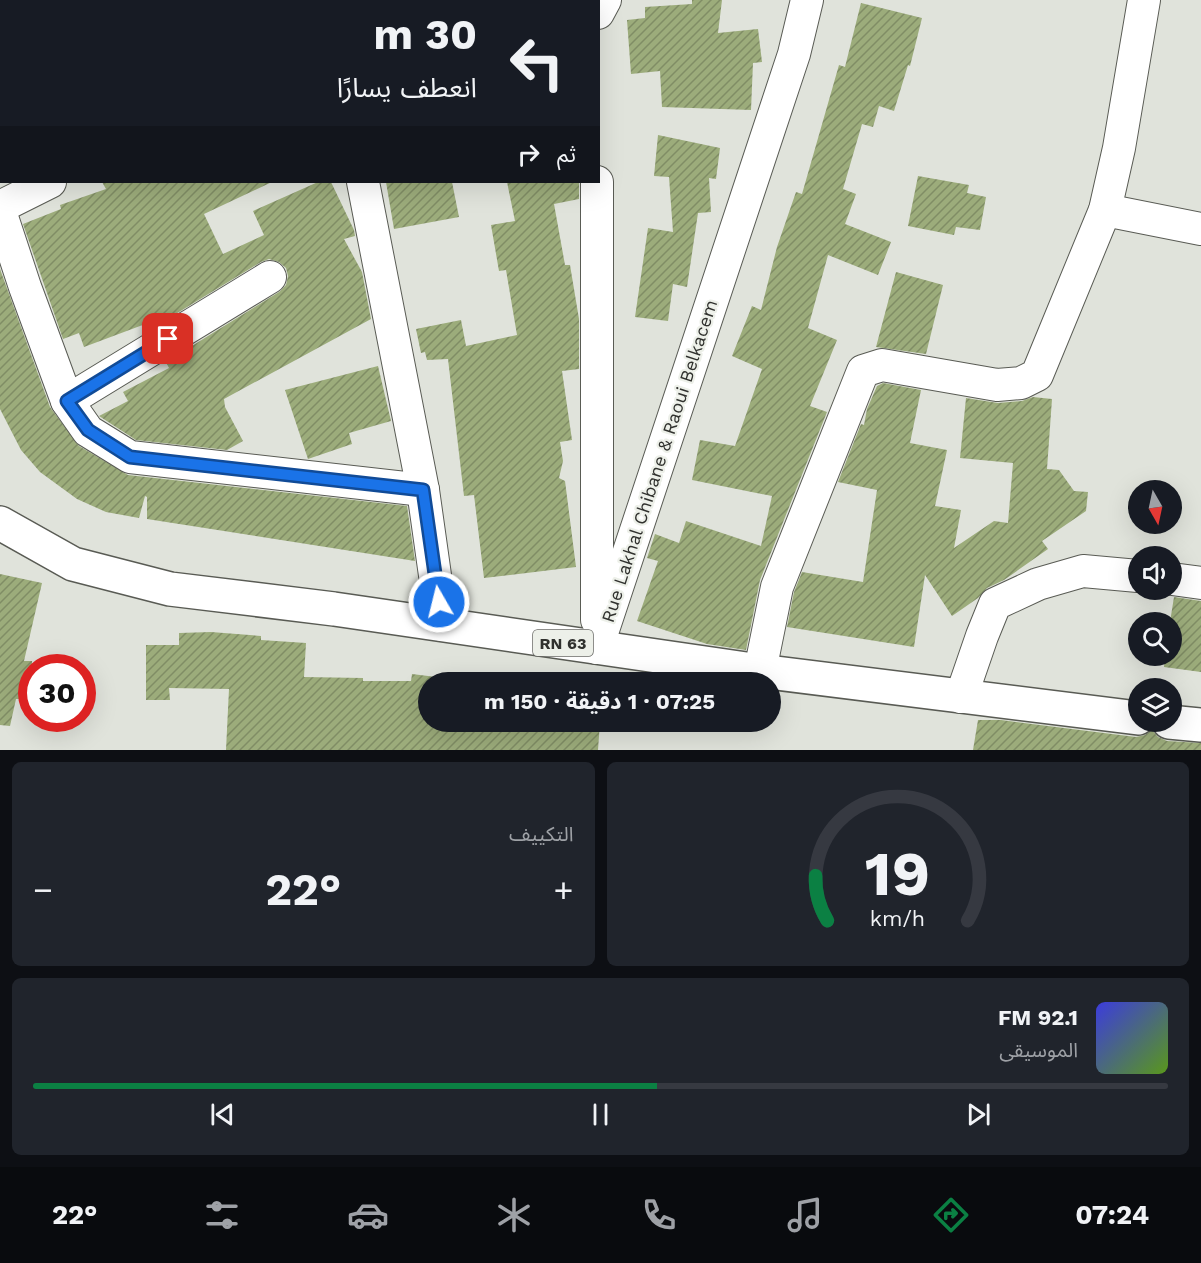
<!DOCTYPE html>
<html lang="ar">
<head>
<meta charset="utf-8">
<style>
  body { margin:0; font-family:"Work Sans","Noto Sans Arabic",sans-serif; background:#20242c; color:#f1f3f6; direction:rtl; height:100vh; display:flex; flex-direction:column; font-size:22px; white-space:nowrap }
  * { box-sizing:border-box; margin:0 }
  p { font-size:20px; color:#9ea1a6 }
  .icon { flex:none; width:33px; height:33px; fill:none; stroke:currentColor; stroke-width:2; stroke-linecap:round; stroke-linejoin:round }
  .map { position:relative; height:750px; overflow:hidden; direction:ltr }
  .side { display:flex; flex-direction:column; gap:12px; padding:12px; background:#0d0f14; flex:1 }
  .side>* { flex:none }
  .banner { position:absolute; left:0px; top:0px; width:600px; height:183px; box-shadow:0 6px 24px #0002; direction:rtl; background:#171b24; color:#f1f3f6; overflow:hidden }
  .needle { width:39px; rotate:171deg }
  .buttons { position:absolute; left:1128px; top:480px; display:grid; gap:12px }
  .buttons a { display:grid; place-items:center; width:54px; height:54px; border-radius:50%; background:#171b24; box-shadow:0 6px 24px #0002; font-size:30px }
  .speed { position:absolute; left:18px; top:654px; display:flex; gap:12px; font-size:30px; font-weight:700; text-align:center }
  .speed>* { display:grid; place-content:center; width:78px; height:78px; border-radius:50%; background:#171b24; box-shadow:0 6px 24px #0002; line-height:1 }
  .speed .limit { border:9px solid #d22; background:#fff; color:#111 }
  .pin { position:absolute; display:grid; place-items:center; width:51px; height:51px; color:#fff; margin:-26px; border-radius:12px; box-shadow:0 3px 9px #0006 }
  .me { position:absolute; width:66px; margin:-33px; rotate:352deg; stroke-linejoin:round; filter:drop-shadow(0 0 4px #0008) }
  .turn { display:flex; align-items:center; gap:21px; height:126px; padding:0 24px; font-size:27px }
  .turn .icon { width:78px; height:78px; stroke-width:2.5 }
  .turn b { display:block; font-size:42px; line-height:51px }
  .then { display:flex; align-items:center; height:57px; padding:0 24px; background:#0003; gap:12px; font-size:22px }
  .big { font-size:45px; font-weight:700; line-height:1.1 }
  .side .card { flex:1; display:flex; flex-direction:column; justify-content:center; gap:9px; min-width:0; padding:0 21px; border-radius:9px; background:#20242c }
  .side .dial { align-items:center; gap:0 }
  .dial svg { height:156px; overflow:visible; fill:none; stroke:#363941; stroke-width:7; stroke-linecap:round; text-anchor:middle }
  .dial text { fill:#f1f3f6; stroke:none }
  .song { display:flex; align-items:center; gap:18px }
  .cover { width:72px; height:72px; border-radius:9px; background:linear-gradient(135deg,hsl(240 70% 55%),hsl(90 70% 35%)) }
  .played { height:6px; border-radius:3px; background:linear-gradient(90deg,#0b8043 55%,#363941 55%) }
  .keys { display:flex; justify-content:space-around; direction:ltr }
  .heat { display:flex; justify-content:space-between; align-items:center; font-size:33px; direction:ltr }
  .side .tiles { flex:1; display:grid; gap:12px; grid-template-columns:1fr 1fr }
  .card:last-child { grid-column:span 2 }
  .trip { position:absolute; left:418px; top:672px; width:363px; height:60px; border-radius:30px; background:#171b24; box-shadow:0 6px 24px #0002; font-weight:700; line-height:60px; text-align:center; direction:rtl }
  .dock { display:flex; height:96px; justify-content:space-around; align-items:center; background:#090b0e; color:#9ea1a6 }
  .dock .icon { width:42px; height:42px }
  .dock .selected { color:#0b8043 }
  .dock b { font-size:27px; color:#f1f3f6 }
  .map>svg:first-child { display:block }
  .building { fill:url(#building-hatch) }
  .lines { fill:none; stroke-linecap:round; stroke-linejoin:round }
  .street-casing { stroke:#595b54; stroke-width:34 }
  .primary-casing { stroke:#595b54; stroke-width:36 }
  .street { stroke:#fff; stroke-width:32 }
  .primary { stroke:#fff; stroke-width:33 }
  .route-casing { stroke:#114b97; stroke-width:15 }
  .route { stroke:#1a73e8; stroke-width:10 }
  .labels { text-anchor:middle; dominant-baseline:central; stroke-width:4.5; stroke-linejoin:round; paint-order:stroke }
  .shield { fill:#edf0e9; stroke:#696a66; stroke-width:1.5 }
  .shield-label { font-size:16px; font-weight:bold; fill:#30312e }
  .street-label { font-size:18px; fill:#30312e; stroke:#edf0e9 }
</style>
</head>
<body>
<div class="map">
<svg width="1201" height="750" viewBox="0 0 1201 750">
  <defs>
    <pattern id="building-hatch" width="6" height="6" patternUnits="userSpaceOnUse" patternTransform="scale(1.5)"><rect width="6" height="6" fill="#9cac7b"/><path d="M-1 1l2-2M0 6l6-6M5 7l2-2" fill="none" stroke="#808d65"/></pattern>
  </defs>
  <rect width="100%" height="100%" fill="#e0e3db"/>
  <!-- building -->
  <g class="building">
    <polygon points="692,0 722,0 718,33 758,29 762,62 753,63 751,110 662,107 660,71 631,74 627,20 645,18 645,7 692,4"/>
    <polygon points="861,3 922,18 910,66 908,65 894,111 879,106 873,127 862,124 843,189 856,194 845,224 891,242 878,275 828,255 808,328 837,340 810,406 827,412 760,580 746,650 707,644 637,621 658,561 647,558 655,534 679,543 686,521 761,546 772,496 692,480 700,440 735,446 762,369 732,356 752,306 761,310 777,247 796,192 802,194 839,65 845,67"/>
    <polygon points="658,135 720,148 716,179 709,178 711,212 698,213 687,287 673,284 668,321 635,317 648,228 673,232 669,177 654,176"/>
    <polygon points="918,176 969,185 967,193 986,197 980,230 956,227 954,235 908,226"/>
    <polygon points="102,182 272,182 204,214 223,254 264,235 253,211 318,182 331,182 354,230 355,236 344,239 362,272 371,319 224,399 225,407 243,441 227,450 136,440 99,416 128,401 123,392 169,368 166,362 279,292 286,285 288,276 286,268 279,262 269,259 261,262 151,329 148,323 84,347 79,333 63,339 23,224 61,209 60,205 106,189"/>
    <polygon points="386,182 452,182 459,217 394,229"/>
    <polygon points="507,182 579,182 579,199 554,204 565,265 570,265 579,319 579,369 562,371 572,440 560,442 563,461 559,478 565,481 576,567 484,578 474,495 464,496 448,359 427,360 425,352 421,353 416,329 461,320 466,346 517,335 506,270 499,271 491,225 515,221"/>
    <polygon points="0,269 50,407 79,446 128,475 407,506 415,561 147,519 147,497 145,496 139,518 106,512 77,499 40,472 21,450 0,409"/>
    <polygon points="896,272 943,285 926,354 876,347"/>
    <polygon points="378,366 391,421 349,433 352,444 308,459 285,390"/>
    <polygon points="883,383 921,390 910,443 947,450 935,506 961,510 954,548 994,521 1008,523 1013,463 960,458 966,398 998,403 1022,401 1033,397 1052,399 1047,469 1059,470 1074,491 1088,492 1086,511 1042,541 1048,549 1004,580 987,588 978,598 952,616 925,575 914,647 787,627 794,592 802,572 863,582 877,490 838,482 861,424 864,425 867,409 877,386"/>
    <polygon points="0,574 42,583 24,661 32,661 32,685 29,685 27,699 16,699 10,726 0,725"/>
    <polygon points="1174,597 1201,601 1201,672 1164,667 1165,656 1172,656 1170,622"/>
    <polygon points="211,632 261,636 261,640 306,643 304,677 363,678 363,681 411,681 412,674 476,682 476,681 500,682 429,682 429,722 600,722 598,750 226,750 229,689 169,688 170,700 146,700 146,645 179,645 179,633"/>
    <polygon points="978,720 1001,720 1136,737 1145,735 1152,730 1158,737 1167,741 1201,743 1201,750 973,750"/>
  </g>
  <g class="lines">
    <!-- street casing -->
    <g class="street-casing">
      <g id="street">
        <polyline points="227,0 227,2"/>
        <polyline points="598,13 605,0"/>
        <polyline points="363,182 423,490 442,625"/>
        <polyline points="597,182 597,620"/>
        <polyline points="0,207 50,182"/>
        <polyline points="1105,210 1201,229"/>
        <polyline points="0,211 25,287 67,401 88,431 130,457 423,490"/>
        <polyline points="67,401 270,277"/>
        <polyline points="1172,579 1201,583"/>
        <polyline points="597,648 794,54 807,0"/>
        <polyline points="760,671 777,587 863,371 882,365 997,385 1021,383 1037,375 1105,210 1119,148 1144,0"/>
        <polyline points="961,697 982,636 995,604 1038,584 1083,571 1138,576"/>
      </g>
    </g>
    <!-- primary casing -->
    <g class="primary-casing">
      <g id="primary">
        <polyline points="0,523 73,564 170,589 334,609 760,671 1138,718"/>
        <polyline points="1169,722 1201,725"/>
      </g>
    </g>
    <!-- street -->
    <use href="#street" class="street"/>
    <!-- primary -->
    <use href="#primary" class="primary"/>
  </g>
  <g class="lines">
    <!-- route casing -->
    <g class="route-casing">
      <polyline id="route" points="168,339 67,401 88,430 130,457 423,490 439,602"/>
    </g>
    <!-- route -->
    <use href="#route" class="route"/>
  </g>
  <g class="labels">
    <!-- shield labels -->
    <rect class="shield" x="533" y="630" width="60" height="26" rx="4.5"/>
    <g class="shield-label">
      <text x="563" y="643">RN 63</text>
    </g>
    <!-- street labels -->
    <g class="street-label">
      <text transform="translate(659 461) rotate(-72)">Rue Lakhal Chibane &amp; Raoui Belkacem</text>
    </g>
  </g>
</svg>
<div class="buttons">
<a><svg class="needle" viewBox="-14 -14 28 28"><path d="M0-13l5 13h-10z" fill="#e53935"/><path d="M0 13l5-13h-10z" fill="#9ea1a6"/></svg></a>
<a><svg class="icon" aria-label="sound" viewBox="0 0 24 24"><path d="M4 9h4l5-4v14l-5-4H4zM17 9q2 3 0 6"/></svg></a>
<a><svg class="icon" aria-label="search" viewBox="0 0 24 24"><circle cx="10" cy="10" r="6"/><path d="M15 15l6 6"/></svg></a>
<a><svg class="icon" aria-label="layers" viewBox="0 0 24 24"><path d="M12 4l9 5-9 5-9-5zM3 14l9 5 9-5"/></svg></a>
</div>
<div class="speed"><div class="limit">30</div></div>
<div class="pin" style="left:168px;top:339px;background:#d93025"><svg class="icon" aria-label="arrive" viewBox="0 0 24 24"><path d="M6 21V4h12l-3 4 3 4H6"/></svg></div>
<svg class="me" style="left:439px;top:602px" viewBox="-20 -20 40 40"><circle r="17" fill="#1a73e8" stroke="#fff" stroke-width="3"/><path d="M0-11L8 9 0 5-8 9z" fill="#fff"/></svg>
<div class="trip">07:25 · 1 دقيقة · 150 m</div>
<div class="banner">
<div class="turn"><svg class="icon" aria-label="left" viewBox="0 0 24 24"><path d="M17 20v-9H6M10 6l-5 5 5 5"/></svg><div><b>30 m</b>انعطف يسارًا</div></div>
<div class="then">ثم<svg class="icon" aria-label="right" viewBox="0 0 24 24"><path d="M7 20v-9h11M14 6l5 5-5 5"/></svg></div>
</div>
</div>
<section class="side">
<div class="tiles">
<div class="card dial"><svg viewBox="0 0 100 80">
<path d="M14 69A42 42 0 1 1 86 69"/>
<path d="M14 69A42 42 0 0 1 8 46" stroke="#0b8043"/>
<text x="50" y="56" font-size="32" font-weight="700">19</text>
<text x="50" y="72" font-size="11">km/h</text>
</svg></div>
<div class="card"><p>التكييف</p>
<div class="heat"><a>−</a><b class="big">22°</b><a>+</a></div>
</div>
<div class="card">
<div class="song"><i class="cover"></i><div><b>92.1 FM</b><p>الموسيقى</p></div></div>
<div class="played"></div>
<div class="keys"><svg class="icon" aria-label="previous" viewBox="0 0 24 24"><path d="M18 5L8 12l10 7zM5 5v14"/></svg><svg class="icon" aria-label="pause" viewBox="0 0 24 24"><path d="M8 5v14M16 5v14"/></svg><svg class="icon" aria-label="next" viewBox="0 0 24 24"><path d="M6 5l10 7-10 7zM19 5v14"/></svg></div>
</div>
</div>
</section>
<nav class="dock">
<b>07:24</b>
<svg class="icon selected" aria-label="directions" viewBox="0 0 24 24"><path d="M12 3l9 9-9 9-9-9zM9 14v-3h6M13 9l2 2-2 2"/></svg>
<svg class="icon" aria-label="music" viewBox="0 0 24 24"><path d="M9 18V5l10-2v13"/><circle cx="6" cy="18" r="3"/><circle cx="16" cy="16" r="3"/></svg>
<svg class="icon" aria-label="phone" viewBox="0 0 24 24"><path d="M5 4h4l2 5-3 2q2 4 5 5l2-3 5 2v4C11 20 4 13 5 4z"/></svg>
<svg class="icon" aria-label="climate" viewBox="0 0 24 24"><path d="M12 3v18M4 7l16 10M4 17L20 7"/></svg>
<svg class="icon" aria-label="car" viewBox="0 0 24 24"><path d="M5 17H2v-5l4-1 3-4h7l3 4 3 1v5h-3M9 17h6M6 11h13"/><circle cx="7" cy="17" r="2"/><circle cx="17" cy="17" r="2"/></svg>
<svg class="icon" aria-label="filters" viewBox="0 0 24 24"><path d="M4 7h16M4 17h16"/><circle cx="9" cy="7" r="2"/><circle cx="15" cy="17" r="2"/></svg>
<b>22°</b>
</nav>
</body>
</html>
